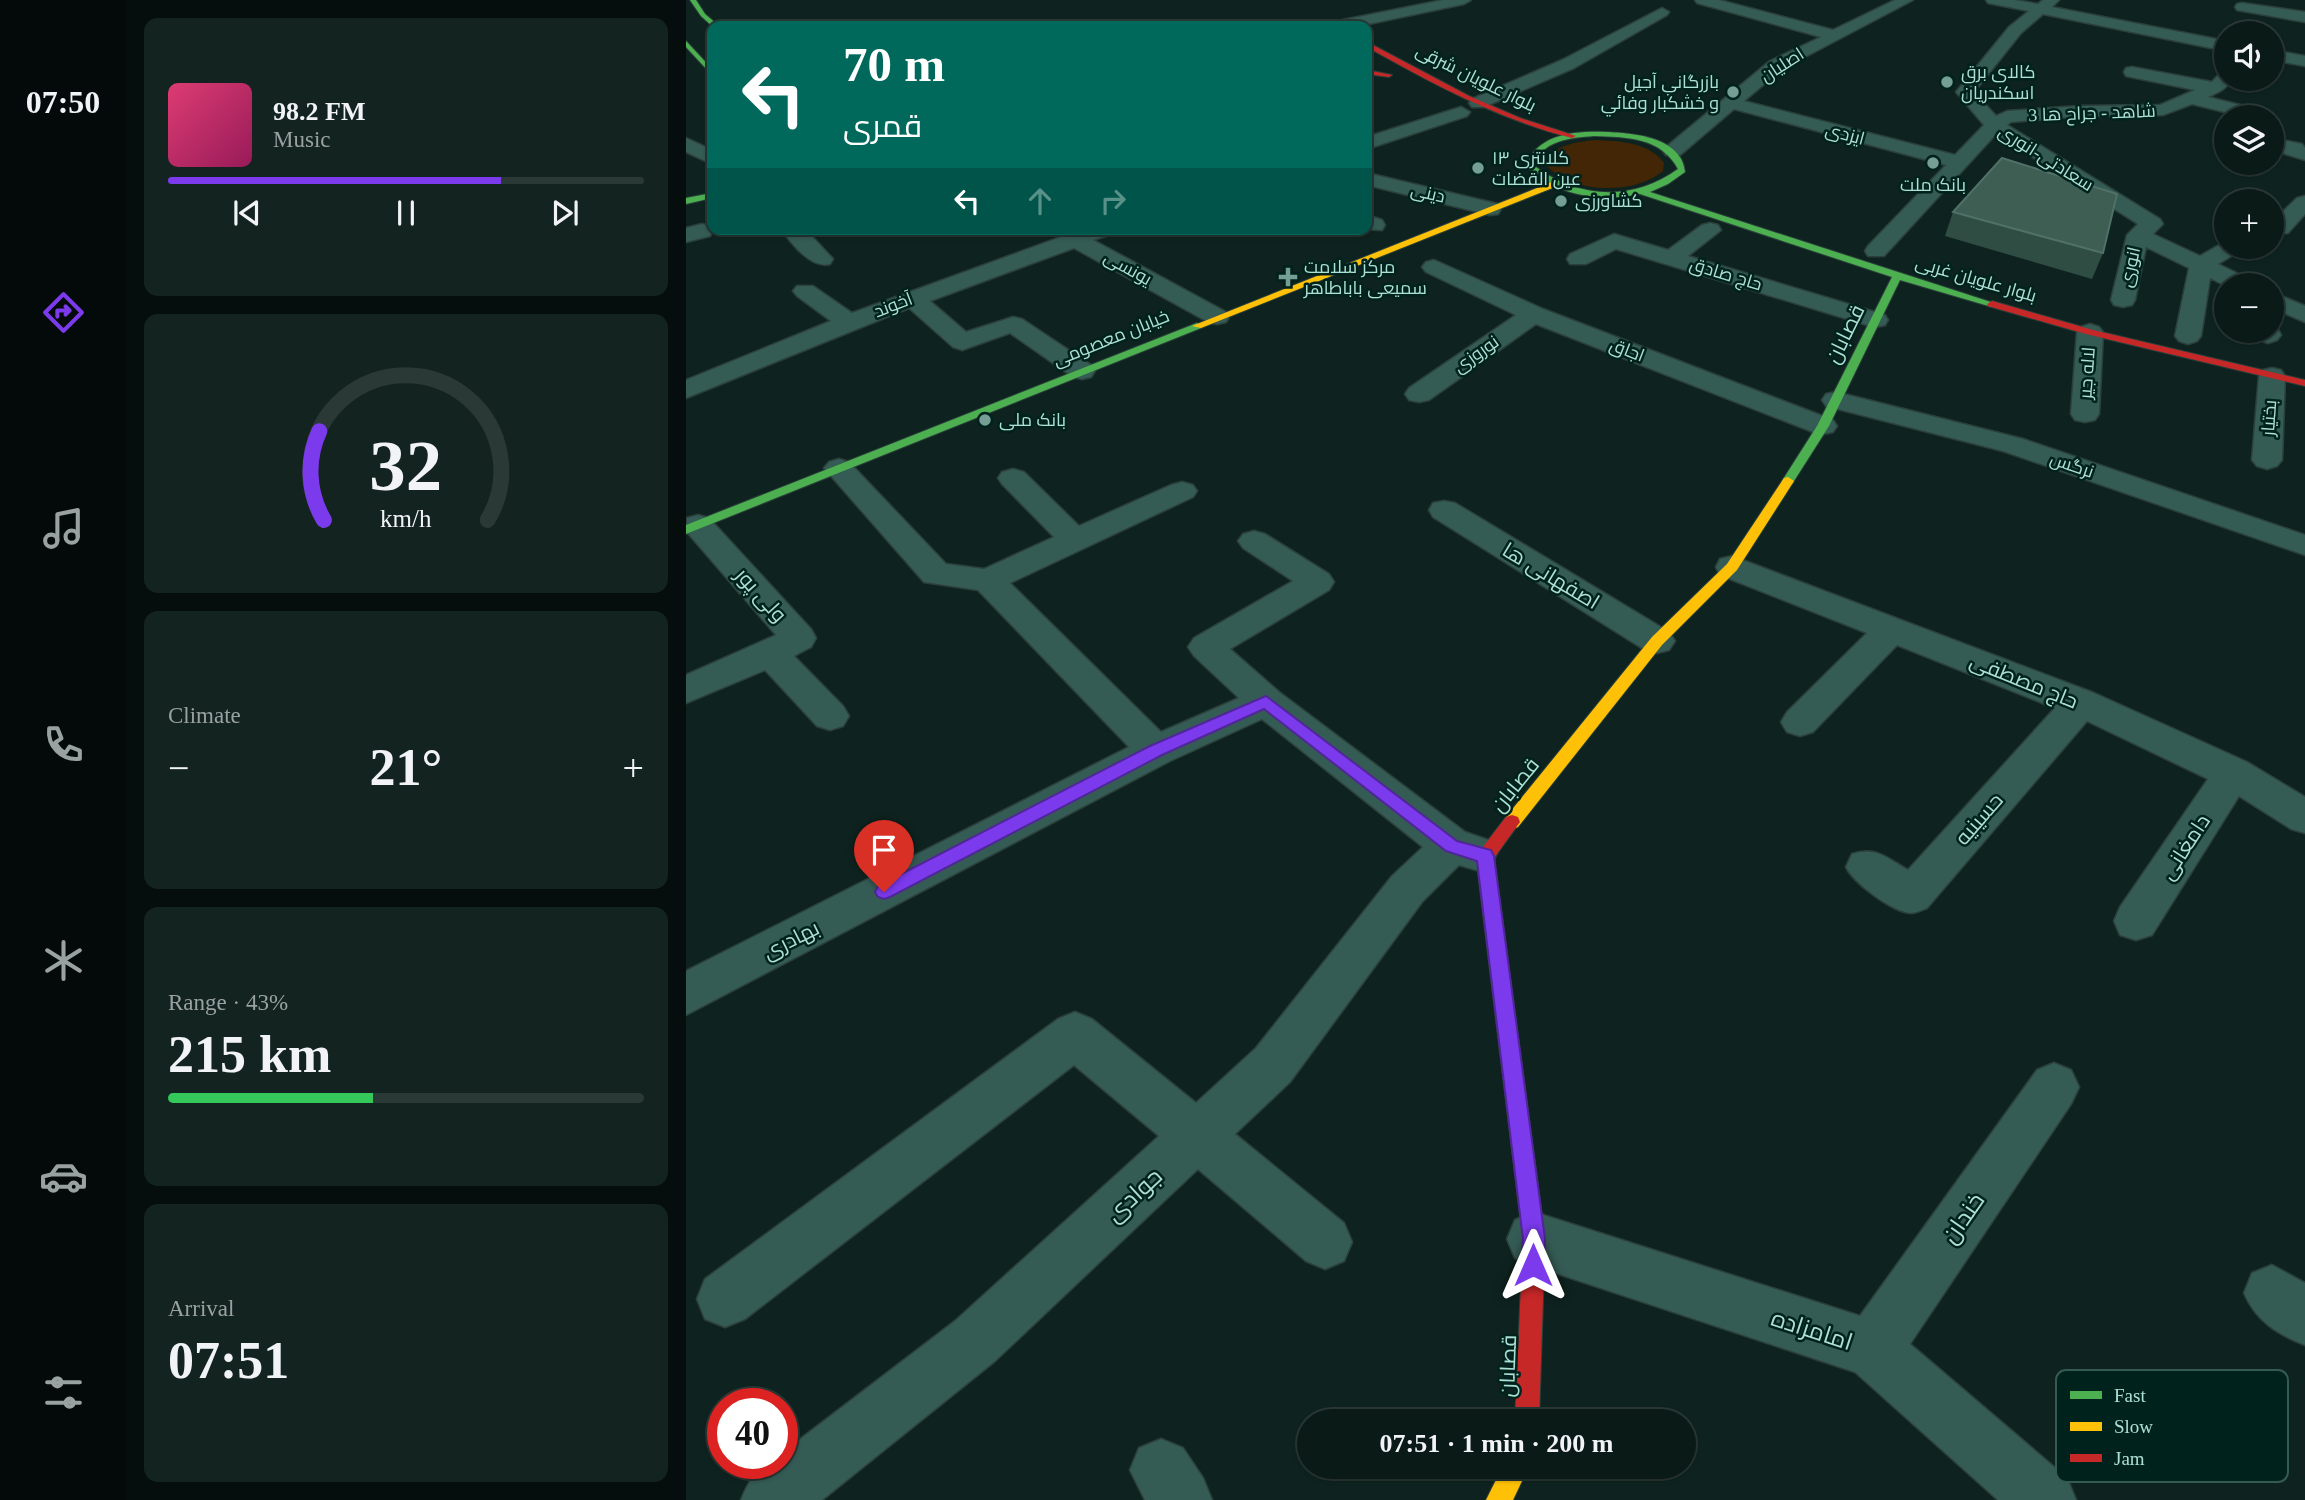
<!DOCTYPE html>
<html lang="en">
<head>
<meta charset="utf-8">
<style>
  body { margin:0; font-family:"Times New Roman",Cairo,serif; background:#132320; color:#f1f3f6; height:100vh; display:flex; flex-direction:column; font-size:26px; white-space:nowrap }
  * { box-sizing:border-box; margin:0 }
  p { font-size:23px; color:#99a1a1 }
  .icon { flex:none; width:38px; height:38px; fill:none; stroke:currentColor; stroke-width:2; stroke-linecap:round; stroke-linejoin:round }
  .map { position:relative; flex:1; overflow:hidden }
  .drawer { display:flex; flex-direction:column; gap:18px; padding:18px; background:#060e0d; width:560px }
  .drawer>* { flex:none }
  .banner { position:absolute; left:21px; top:21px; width:665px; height:214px; border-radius:14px; box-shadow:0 2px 5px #0004,0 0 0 2px #2a3836; background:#00695c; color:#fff; overflow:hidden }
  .tools { position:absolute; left:1528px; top:21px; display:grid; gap:14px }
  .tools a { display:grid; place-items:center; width:70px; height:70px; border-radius:50%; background:#0a1a17; box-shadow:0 2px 5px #0004,0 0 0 2px #2a3836; font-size:35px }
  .speed { position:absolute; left:21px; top:1388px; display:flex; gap:14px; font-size:35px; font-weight:700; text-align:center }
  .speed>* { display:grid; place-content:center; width:91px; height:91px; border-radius:50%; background:#0a1a17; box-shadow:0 2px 5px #0004,0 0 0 2px #2a3836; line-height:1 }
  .speed .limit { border:10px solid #d22; background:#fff; color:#111 }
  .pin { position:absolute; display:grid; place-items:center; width:60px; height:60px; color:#fff; margin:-72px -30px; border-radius:50% 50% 50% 0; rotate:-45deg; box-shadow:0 0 7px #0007 }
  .pin .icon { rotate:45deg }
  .me { position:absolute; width:77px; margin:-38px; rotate:0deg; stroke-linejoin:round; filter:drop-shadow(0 0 5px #0008) }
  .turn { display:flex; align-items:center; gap:24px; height:147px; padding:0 21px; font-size:32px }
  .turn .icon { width:91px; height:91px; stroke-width:2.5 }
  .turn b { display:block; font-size:49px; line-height:60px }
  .lanes { display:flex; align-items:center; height:66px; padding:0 21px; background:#0003; justify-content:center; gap:35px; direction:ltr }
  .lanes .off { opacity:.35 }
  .big { font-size:52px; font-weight:700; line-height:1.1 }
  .drawer .card { flex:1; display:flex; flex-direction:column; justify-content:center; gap:10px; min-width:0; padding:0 24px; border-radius:14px; background:#132320 }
  .drawer .dial { align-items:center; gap:0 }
  .dial svg { height:182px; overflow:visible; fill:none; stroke:#2a3836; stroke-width:7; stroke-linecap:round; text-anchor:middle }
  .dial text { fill:#f1f3f6; stroke:none }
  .song { display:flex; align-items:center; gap:21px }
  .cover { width:84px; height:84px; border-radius:10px; background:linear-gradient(135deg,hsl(340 70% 55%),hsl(330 70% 35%)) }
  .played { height:7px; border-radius:4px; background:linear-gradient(90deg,#7c3aed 70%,#2a3836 70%) }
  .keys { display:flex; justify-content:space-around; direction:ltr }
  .heat { display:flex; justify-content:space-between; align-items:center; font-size:38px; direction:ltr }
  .charge { height:10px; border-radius:5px; background:linear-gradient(90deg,#34c759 43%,#2a3836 0) }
  .trip { position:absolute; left:611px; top:1409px; width:399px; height:70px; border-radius:35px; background:#0a1a17; box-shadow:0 2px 5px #0004,0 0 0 2px #2a3836; font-weight:700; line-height:70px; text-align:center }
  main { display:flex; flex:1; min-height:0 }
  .menu { display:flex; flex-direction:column; width:126px; justify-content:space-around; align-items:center; background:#040a09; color:#99a1a1 }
  .menu .icon { width:49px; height:49px }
  .menu .on { color:#7c3aed }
  .menu b { font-size:32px; color:#f1f3f6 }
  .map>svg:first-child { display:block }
  .green { fill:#422605 }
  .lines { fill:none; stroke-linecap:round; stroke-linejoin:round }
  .street-casing { stroke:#2b3f3b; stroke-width:3 }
  .fast-casing { stroke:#2b3f3b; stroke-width:2 }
  .slow-casing { stroke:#2b3f3b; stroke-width:2 }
  .jam-casing { stroke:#2b3f3b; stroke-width:2 }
  .street { fill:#355b55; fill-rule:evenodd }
  .fast { fill:#4caf50; fill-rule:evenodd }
  .slow { fill:#ffc107; fill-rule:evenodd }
  .jam { fill:#c62828; fill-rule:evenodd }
  .wall { fill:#304d44 }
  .building { fill:#3e5d53; stroke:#4f7168; stroke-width:2 }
  .route { fill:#7c3aed; stroke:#51269a; stroke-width:2 }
  .poi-dot { fill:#759e95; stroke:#00221c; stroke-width:2.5 }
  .labels { text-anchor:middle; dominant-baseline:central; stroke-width:5; stroke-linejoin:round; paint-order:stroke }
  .far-street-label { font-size:18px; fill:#ade0d4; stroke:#00221c }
  .far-poi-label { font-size:18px; fill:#ade0d4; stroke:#00221c; text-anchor:start }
  .street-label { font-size:21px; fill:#ade0d4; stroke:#00221c }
  .near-street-label { font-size:24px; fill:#ade0d4; stroke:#00221c }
  .key { fill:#00221c; stroke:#345b53; stroke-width:2 }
  .key-label { font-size:19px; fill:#ade0d4 }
</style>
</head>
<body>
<main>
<nav class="menu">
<b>07:50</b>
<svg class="icon on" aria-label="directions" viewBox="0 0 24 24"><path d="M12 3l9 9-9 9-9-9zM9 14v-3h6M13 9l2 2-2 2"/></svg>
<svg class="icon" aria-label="music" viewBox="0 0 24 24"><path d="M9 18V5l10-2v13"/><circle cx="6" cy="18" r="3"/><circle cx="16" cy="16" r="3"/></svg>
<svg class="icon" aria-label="phone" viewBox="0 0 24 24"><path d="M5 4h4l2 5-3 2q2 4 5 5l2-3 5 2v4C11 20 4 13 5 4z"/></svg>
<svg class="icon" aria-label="climate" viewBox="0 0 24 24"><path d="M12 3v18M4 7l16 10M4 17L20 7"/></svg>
<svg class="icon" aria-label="car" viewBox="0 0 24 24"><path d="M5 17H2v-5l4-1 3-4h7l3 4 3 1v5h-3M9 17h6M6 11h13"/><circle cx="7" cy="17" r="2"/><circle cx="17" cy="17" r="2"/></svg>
<svg class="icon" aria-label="filters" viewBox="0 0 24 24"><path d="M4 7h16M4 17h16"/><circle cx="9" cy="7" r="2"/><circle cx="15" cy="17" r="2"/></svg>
</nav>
<section class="drawer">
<div class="card">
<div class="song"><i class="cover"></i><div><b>98.2 FM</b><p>Music</p></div></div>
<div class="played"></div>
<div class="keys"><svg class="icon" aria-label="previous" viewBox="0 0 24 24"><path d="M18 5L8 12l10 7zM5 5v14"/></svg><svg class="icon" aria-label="pause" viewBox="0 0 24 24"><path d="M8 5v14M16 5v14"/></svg><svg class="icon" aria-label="next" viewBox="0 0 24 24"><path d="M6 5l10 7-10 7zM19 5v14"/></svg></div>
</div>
<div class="card dial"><svg viewBox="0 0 100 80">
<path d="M14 69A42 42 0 1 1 86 69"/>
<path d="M14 69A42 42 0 0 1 12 30" stroke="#7c3aed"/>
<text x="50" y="56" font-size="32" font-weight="700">32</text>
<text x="50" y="72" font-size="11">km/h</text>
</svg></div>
<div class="card"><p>Climate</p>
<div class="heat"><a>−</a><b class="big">21°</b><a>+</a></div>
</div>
<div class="card"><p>Range · 43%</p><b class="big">215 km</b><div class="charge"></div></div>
<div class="card"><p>Arrival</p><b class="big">07:51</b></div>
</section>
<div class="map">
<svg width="1619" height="1500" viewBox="0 0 1619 1500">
  <rect width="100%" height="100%" fill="#0e231f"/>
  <!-- green -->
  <path class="green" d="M909,140C933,141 963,142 978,163L977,171C949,195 887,194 861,166V159C872,144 891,142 909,140Z"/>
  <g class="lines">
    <!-- street casing -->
    <g class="street-casing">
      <g id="street">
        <polygon points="757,0 785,0 778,4 673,26 644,26 652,21"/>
        <path d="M1009,0H1033L1147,30L1209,0H1227L1096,69L1058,101L1269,155L1298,125L1270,92L1323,27L1343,11L1302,3L1300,0H1329L1352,4L1357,0H1373L1366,7L1540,41V51L1357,14L1335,33L1288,92L1310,116L1321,111L1395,106L1474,105L1509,90L1440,76L1438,72L1440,68L1446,67L1526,82L1534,73L1540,72V79H1547C1540,89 1533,92 1522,97L1586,113L1589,117L1586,121V117H1559L1506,104L1477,115L1395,116L1325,122L1321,125L1474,219L1477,224L1467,234L1514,256L1540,241V247H1555L1552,252L1532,264L1565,280L1569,285L1540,286L1524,278L1515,336L1511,341L1502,344L1493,341L1489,336L1503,268L1460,247L1449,300L1446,305L1437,307L1428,305L1425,300L1441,235L1452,224L1310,134L1198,256H1182L1179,251L1182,246L1260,165L1048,109L994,155H980L977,151L980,147L1084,61L1135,37L1011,3Z"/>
        <polygon points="1556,3 1619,12 1619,22 1551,10 1549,7 1551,4"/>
        <polygon points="976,8 983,12 981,15 888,68 798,107 786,107 783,103 786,99 876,60"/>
        <polygon points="1586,50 1619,56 1619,66 1586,60"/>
        <polygon points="775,107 784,112 781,116 681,149 681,137"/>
        <polygon points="0,138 26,150 26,164 0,152"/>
        <polygon points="1586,138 1616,144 1619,148 1619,160 1586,150"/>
        <polygon points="681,173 812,204 815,209 812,214 804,215 681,185"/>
        <polygon points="1619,196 1619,214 1602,233 1586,234 1586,222 1611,198"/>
        <polygon points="681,215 696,220 699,225 696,230 680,229"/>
        <polygon points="1024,223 1032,225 1035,230 1002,256 1199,315 1202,320 1199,325 1190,327 1181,325 930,249 900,264 884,264 881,259 884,254 928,234 982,250 1016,225"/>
        <polygon points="16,224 24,226 27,231 24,236 0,242 0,228"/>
        <path d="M95,229H119L147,259L144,264C125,269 106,244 95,229Z"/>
        <polygon points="397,229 429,229 426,234 407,240 540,312 543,317 540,322 531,324 522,322 388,248 244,301 280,332 327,317 336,319 405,365 409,371 405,377 396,379 387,377 324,333 276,350 267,347 223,308 0,398 0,380 145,321 111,296 107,291 111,286 127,286 166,313"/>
        <polygon points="748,260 857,309 1147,420 1151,426 1147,432 1137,434 1127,432 850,324 743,400 733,402 723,400 719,394 723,388 830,315 740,272 736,267 740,262"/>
        <polygon points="1586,292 1619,306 1619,322 1586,308"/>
        <polygon points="1404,324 1413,327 1417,332 1413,414 1409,420 1399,422 1389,420 1385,414 1391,332 1395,327"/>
        <polygon points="1586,325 1590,326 1595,335 1591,340 1582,343 1573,340 1569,331 1586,331"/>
        <polygon points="1586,368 1595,370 1599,376 1596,460 1591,466 1581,469 1571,466 1566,460 1573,376 1577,370"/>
        <polygon points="1150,392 1337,439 1619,535 1619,555 1317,451 1140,406 1136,400 1140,394"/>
        <path d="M153,459L163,462L260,564L298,569L368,537L316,484L312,478L316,472L327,469L338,472L393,526L485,485L496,482L507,485L511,491L507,497L324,583L475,732L553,698L508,656L502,647L508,638L607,581L557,548L552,541L557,534L568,531L579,534L643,574L648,582L643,590L544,649L593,692L779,832L805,841L811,853L805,865L790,870L773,865L736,902L604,1082L549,1134L658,1223L666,1242L658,1261L639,1269L620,1261L512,1169L309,1361L136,1500H55C63,1480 72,1463 96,1463V1453L269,1321L473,1136L388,1065L59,1319L39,1327L19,1319L11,1299L19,1279L372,1019L389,1012L406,1019L510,1103L570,1048L706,876L737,847L576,719L484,761L0,1015V971L443,747L292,590L238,582L138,468L143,462Z"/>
        <polygon points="758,501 769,503 983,632 989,641 983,650 971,653 959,650 747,517 743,510 747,503"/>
        <polygon points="12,515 23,518 125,629 130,638 125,647 108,656 157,706 163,716 157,726 144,730 131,726 79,670 0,703 0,675 90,635 0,531 1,518"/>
        <path d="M1046,556L1408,693L1561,762L1619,797V833L1605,829L1553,796L1466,935L1450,940L1434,935L1428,921L1434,907L1522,779L1401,721L1241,908C1236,910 1230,913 1225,913C1206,912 1167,882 1160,867L1166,854C1190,846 1201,858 1222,870L1369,708L1211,645L1127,732L1114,736L1101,732L1095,722L1101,712L1181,633L1034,575L1030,567L1034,559Z"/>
        <polygon points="1368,1063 1385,1070 1393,1087 1385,1104 1224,1344 1381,1478 1390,1500 1312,1500 1169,1372 848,1266 829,1258 821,1239 829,1220 848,1212 1174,1316 1351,1070"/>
        <path d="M1586,1265L1619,1283V1345C1591,1334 1570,1321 1558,1293L1566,1273Z"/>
        <polygon points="475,1439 497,1448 517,1478 526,1500 459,1500 444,1470 453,1448"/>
      </g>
    </g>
    <!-- fast casing -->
    <g class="fast-casing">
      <g id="fast">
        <polygon points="4,0 10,0 19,14 33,26 26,26 15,16"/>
        <polygon points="0,41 26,69 26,75 0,47"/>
        <path d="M920,132C947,133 996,137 999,172L982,184L964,192L1311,304L1306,307L1214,280L1143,426L1106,484H1098L1096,481L1131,426L1206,277L954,194C914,203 869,195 839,166C853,133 889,131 920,132ZM908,136C940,137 975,137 992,169C946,202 892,199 847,165C858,140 883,138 908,136Z"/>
        <polygon points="26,193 26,198 0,204 0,198"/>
        <polygon points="511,323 516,326 515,328 0,534 0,525"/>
      </g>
    </g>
    <!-- slow casing -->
    <g class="slow-casing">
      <g id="slow">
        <polygon points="866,182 869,183 869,187 515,328 506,326"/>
        <polygon points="1102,477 1108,481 1051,570 976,645 832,827 826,829 820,827 818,822 820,817 966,637 1041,564 1098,478"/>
        <polygon points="817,1466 843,1466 827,1500 800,1500"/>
      </g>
    </g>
    <!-- jam casing -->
    <g class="jam-casing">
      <g id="jam">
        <path d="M681,42L783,96L834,118L890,136L886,138C812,119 747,84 681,47Z"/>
        <polygon points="681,70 706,75 703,77 681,74"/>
        <polygon points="1306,301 1407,330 1619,380 1619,386 1400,334 1302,306 1301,304"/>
        <polygon points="826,815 832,817 834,822 808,858 859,1239 853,1421 829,1421 837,1239 790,856 820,817"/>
      </g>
    </g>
    <!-- street -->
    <use href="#street" class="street"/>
    <!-- fast -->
    <use href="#fast" class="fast"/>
    <!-- slow -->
    <use href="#slow" class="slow"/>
    <!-- jam -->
    <use href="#jam" class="jam"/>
  </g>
  <!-- wall -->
  <polygon class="wall" points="1267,212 1417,253 1406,279 1259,236"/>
  <!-- building -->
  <polygon class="building" points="1316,158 1431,194 1417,253 1267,212"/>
  <!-- route -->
  <polygon class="route" points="580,696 771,841 805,850 808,856 859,1239 858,1265 855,1273 847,1276 839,1273 835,1265 837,1239 791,861 760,851 578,709 476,755 204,897 198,899 192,897 189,892 192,886 464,746"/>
  <!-- markers -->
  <g class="poi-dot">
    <circle cx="1261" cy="82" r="7"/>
    <circle cx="1047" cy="92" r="7"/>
    <circle cx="1247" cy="163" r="7"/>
    <circle cx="792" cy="168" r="7"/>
    <circle cx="875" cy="201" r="7"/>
    <path d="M598.5 266.5h7v7h7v7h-7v7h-7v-7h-7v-7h7z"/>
    <circle cx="299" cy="420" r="7"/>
  </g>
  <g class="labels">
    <!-- far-street labels -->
    <g class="far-street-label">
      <text transform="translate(1096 65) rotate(-33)">اصلیان</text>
      <text transform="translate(790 78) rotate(26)">بلوار علویان شرقی</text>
      <text transform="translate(1406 113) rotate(-2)">شاهد - جراح ها 3</text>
      <text transform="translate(1159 134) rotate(15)">ایزدی</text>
      <text transform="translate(1360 158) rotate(32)">سعادتی-انوری</text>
      <text transform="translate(742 193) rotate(13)">دینی</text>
      <text transform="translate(1444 267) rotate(-77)">انوری</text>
      <text transform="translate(442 268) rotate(29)">یونسی</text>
      <text transform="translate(1040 274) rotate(17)">حاج صادق</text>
      <text transform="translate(1290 279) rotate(16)">بلوار علویان غربی</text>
      <text transform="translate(207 305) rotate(-21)">آخوند</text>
      <text transform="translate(425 338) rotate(-22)">خیابان معصومی</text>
      <text transform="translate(941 350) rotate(21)">اجاق</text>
      <text transform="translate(790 354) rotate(-35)">نوروزی</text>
      <text transform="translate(1401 373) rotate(-86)">لاله جیر</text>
      <text transform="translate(1583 418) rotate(-86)">بختیار</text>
      <text transform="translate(1386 465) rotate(19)">نرگس</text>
    </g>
    <!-- far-poi labels -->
    <g class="far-poi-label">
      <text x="1275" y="72">کالای برق<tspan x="1275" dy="21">اسکندریان</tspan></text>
      <text x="1033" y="82" text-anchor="end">بازرگاني آجيل<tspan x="1033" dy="21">و خشكبار وفائي</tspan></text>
      <text x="806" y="158">کلانتری ۱۳<tspan x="806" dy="21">عین القضات</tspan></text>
      <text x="1247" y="185" text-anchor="middle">بانک ملت</text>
      <text x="889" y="201">کشاورزی</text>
      <text x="618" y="267">مرکز سلامت<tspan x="618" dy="21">سمیعی باباطاهر</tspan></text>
      <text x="313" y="420">بانک ملی</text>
    </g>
    <!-- street labels -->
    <g class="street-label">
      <text transform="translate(1159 334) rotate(-64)">قصابان</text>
      <text transform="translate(865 576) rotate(31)">اصفهانی ها</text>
      <text transform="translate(75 595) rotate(48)">ولی پور</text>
      <text transform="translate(1338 681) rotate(22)">حاج مصطفی</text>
      <text transform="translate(829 785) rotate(-51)">قصابان</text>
      <text transform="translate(1293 819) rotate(-49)">حسینیه</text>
      <text transform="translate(1499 847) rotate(-57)">دامغانی</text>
      <text transform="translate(105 940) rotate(-27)">بهادری</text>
      <text transform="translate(822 1366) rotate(-88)">قصابان</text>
    </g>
    <!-- near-street labels -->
    <g class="near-street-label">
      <text transform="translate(448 1195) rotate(-43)">جوادی</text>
      <text transform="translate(1277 1218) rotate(-55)">خندان</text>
      <text transform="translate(1126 1330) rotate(18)">امامزاده</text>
    </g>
  </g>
  <!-- legend -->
  <rect x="1370" y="1370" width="232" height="112" rx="10" class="key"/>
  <rect x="1384" y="1391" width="32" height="8" fill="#4caf50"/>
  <rect x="1384" y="1422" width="32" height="9" fill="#ffc107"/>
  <rect x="1384" y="1454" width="32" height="8" fill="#c62828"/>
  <g class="key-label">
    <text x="1428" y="1402">Fast</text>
    <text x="1428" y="1433">Slow</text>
    <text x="1428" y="1465">Jam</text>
  </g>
</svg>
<div class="tools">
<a><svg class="icon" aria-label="sound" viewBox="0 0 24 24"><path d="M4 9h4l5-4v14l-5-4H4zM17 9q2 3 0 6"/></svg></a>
<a><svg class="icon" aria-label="layers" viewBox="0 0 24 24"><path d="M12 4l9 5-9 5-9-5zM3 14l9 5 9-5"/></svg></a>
<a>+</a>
<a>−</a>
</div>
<div class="speed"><div class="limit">40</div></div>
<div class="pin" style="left:198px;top:892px;background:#d93025"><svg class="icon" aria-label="arrive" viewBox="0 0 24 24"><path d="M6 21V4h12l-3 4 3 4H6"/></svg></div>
<svg class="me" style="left:847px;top:1265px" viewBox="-20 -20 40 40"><path d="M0-17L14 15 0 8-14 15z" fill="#7c3aed" stroke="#fff" stroke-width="4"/></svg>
<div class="trip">07:51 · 1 min · 200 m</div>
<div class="banner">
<div class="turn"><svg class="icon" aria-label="left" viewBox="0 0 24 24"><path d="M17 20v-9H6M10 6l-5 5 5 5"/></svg><div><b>70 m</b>قمری</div></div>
<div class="lanes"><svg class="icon" aria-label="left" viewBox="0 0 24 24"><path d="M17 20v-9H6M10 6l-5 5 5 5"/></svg><svg class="icon off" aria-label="ahead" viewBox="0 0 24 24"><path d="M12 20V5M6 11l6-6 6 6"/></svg><svg class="icon off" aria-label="right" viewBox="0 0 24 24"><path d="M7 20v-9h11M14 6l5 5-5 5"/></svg></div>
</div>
</div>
</main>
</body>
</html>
